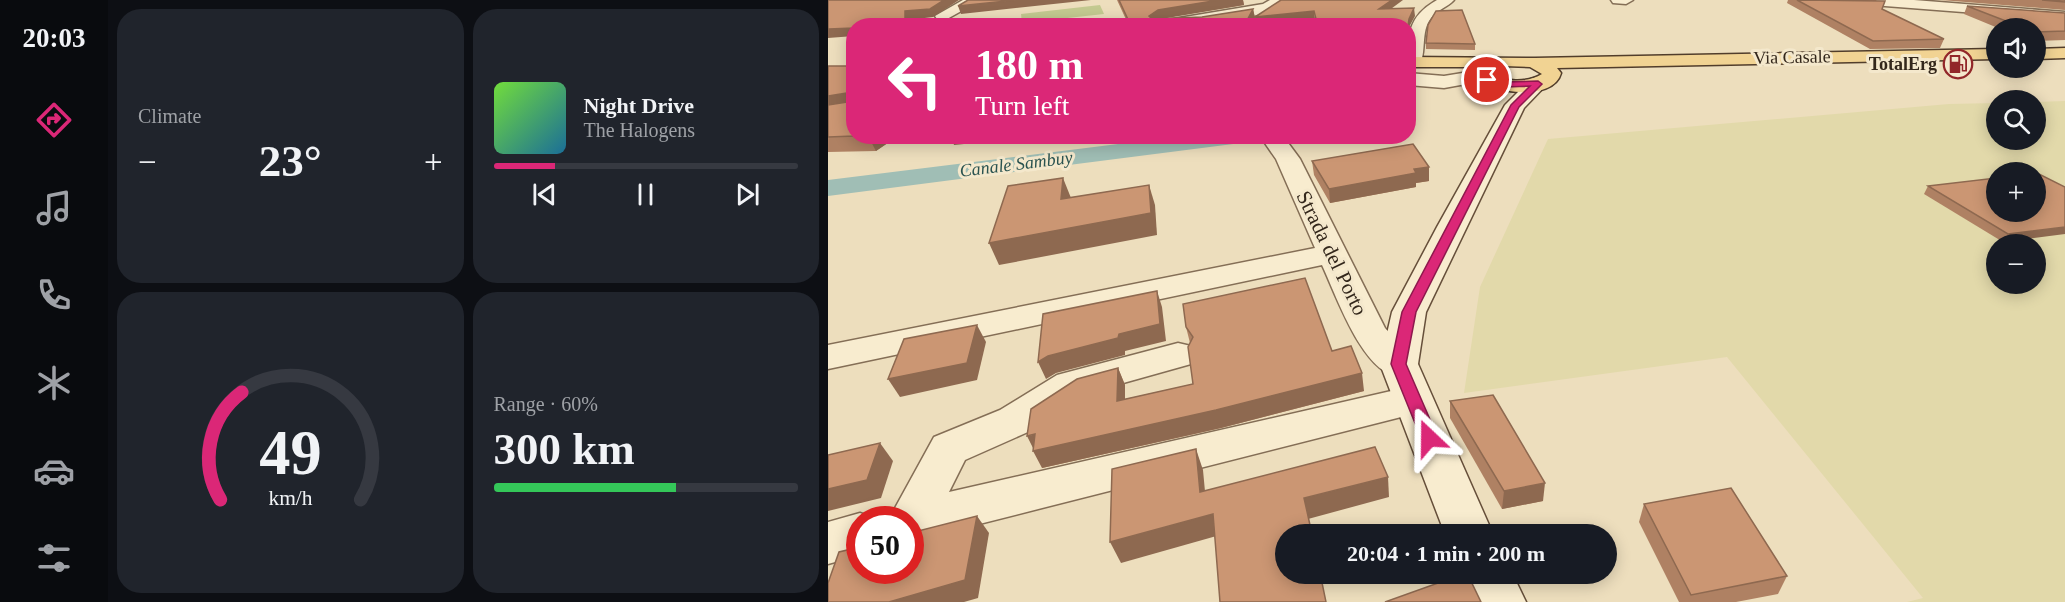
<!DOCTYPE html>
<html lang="en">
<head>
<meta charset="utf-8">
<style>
  body { margin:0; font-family:"Times New Roman",serif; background:#20242c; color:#f1f3f6; height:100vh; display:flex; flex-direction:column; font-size:22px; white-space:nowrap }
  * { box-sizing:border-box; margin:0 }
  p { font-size:20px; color:#9ea1a6 }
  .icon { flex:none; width:33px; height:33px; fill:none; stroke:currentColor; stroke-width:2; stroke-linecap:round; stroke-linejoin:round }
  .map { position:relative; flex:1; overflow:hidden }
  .side { display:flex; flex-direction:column; gap:9px; padding:9px; background:#0d0f14; width:720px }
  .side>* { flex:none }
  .banner { position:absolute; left:18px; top:18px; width:570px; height:126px; border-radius:24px; box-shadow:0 3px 15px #0003; background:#db2777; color:#fff; overflow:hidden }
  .buttons { position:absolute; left:1158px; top:18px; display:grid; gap:12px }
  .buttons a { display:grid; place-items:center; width:60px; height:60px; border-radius:50%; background:#171b24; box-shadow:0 3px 15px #0003; font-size:30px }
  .speed { position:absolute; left:18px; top:506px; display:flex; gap:12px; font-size:30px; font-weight:700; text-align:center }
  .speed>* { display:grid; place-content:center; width:78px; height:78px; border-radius:50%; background:#171b24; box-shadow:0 3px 15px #0003; line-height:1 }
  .speed .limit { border:9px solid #d22; background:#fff; color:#111 }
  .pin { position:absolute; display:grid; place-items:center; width:51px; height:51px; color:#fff; margin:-26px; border:3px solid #fff; border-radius:50%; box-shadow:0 2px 6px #0007 }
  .me { position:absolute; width:66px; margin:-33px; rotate:337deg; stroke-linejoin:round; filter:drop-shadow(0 0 4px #0008) }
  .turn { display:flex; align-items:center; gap:21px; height:126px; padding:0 30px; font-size:27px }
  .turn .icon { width:78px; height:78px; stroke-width:2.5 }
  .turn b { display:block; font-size:42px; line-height:51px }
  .big { font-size:45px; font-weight:700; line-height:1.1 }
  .side .widget { flex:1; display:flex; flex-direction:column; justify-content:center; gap:9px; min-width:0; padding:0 21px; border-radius:24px; background:#20242c }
  .side .dial { align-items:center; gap:0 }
  .dial svg { height:156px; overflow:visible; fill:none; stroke:#363941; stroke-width:7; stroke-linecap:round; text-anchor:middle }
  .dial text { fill:#f1f3f6; stroke:none }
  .song { display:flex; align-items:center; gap:18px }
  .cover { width:72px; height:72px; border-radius:9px; background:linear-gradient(135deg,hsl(100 70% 55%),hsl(200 70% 35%)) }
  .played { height:6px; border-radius:3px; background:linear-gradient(90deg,#db2777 20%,#363941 20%) }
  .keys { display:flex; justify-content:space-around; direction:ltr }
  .heat { display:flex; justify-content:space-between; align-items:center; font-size:33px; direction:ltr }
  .charge { height:9px; border-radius:4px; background:linear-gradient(90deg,#34c759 60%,#363941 0) }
  .side .tiles { flex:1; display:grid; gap:9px; grid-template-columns:repeat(2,1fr) }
  .trip { position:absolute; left:447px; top:524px; width:342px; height:60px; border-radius:30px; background:#171b24; box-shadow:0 3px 15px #0003; font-weight:700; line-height:60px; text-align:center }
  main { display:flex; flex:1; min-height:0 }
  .tabs { display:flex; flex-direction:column; width:108px; justify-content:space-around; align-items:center; background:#090b0e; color:#9ea1a6 }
  .tabs .icon { width:42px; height:42px }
  .tabs .selected { color:#db2777 }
  .tabs b { font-size:27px; color:#f1f3f6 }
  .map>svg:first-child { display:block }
  .farmland { fill:#e2d9aa; fill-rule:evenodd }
  .green { fill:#c4ca91 }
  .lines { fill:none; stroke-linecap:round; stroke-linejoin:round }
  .canal { fill:#a0beb5; fill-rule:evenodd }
  .minor-casing { stroke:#846e56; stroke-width:3 }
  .secondary-casing { stroke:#664f3a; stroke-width:3 }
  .primary-casing { stroke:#513d2b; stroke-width:3 }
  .minor { fill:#f8eccf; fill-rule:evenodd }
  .secondary { fill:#f8eccf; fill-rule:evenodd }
  .primary { fill:#f1d393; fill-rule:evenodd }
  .wall { fill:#af8163 }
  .shaded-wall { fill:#8e6950 }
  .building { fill:#cb9673; stroke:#8e6950; stroke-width:1.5 }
  .route { fill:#db2777; stroke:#8e194d; stroke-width:1.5 }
  .labels { text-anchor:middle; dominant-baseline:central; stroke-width:6; stroke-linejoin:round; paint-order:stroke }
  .far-street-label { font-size:18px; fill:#33271b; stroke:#f4e8cc }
  .far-poi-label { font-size:18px; font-weight:bold; fill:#33271b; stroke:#f4e8cc; text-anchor:end }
  .far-water-label { font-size:18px; font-style:italic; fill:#2a5350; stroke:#f4e8cc }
  .street-label { font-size:21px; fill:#33271b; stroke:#f4e8cc }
</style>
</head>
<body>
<main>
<nav class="tabs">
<b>20:03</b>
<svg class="icon selected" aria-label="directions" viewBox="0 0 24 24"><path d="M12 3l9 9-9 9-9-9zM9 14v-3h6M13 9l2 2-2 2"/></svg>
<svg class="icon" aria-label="music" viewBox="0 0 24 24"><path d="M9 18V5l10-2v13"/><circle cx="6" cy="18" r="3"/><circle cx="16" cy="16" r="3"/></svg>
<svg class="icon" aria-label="phone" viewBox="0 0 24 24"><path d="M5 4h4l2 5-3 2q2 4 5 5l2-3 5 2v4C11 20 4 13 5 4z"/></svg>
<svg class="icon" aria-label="climate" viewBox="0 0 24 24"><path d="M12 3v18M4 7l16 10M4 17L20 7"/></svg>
<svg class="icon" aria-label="car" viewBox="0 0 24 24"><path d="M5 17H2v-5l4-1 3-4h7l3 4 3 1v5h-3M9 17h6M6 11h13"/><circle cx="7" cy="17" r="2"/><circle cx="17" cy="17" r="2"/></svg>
<svg class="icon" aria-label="filters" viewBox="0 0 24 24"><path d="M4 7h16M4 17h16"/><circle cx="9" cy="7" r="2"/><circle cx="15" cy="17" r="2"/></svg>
</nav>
<section class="side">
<div class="tiles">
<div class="widget"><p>Climate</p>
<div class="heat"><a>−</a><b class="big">23°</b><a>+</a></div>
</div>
<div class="widget">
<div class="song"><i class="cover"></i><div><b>Night Drive</b><p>The Halogens</p></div></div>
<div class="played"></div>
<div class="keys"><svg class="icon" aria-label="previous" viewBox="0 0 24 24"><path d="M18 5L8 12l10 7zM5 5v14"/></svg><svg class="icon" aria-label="pause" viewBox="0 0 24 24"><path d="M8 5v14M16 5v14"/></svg><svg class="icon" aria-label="next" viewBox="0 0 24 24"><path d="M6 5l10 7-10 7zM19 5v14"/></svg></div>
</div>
<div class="widget dial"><svg viewBox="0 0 100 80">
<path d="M14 69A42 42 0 1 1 86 69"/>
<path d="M14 69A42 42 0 0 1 25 14" stroke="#db2777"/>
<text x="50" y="56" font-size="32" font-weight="700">49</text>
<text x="50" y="72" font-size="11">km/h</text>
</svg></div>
<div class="widget"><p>Range · 60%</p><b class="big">300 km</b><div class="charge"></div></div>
</div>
</section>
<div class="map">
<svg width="1237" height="602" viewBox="0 0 1237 602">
  <rect width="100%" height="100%" fill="#eddebd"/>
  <!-- farmland -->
  <path class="farmland" d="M1237,101V602H1079L1095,598L899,357L636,393L652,287L720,139L1121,104L1168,103V140H1208V102ZM1168,172H1208V212H1168ZM1168,244H1208V284H1168Z"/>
  <!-- green -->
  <polygon class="green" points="272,5 276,14 194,23 193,14"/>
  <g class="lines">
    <!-- canal -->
    <polygon class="canal" points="354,136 424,136 421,141 413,143 0,196 0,180"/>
    <!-- minor casing -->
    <g class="minor-casing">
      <g id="minor">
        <polygon points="135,0 153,0 119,19 109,19 107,16"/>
        <path d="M442,0H459C441,22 354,26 326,26L333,21L435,4Z"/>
        <path d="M609,0H626C620,7 608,10 603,18C592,32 599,53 591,66H580C580,35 579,17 609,0Z"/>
        <polygon points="783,0 805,0 798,4 785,3"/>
        <polygon points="1024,0 1086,0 1237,12 1237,20 1031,4"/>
        <polygon points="653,70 662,76 660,80 616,88 580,85 580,73 616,76"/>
        <path d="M432,136H455L472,159L557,328L590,364L584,373C580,374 575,376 571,376C535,375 507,292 494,265L0,369V345L487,248L448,159Z"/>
        <polygon points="350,343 363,346 368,355 363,364 256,394 200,432 137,460 121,492 585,386 599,390 605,400 599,410 585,414 84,541 82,519 61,519 106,437 172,410 229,375"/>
        <polygon points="32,513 48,519 32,519 32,555 0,564 0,522"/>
      </g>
    </g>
    <!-- secondary casing -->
    <g class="secondary-casing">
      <g id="secondary">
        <polygon points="710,77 720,83 696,108 598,312 590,364 665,534 617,534 552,364 564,312 609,227 677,105 703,79"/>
        <polygon points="632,573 684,573 698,602 645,602"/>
      </g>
    </g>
    <!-- primary casing -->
    <g class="primary-casing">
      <g id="primary">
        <polygon points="1237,48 1237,58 1208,59 1208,49"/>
        <path d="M1168,49V59L729,68L733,73C725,103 657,94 642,72L646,67H580V57L707,58ZM676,66L702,67L714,74C699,83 676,83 661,72Z"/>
      </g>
    </g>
    <!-- minor -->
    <use href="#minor" class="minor"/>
    <!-- secondary -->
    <use href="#secondary" class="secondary"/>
    <!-- primary -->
    <use href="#primary" class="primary"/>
  </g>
  <!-- wall -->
  <g class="wall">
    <polygon points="289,0 415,0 416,5 335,18 374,17 425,9 427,18 423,26 301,26"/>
    <polygon points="960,0 1048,0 1054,9 1116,39 1112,48 1042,49 959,3"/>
    <polygon points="1113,0 1237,0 1237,10"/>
    <polygon points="1139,6 1237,13 1237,40 1208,41 1208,28 1170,28 1136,14"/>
    <polygon points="598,43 647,44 647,50 598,49"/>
    <polygon points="0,66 26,136 70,136 48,151 0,152"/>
    <polygon points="484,161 601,167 601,181 588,183 588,187 502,203 486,175"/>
    <polygon points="1100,186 1237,187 1175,242 1096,194"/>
    <polygon points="358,327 504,351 536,391 393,428 214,468 290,368 297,385 297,399 365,384 362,343"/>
    <polygon points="622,401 715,501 674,509 622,418"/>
    <polygon points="816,504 959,576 950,594 908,602 851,602 811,522"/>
  </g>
  <!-- shaded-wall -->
  <g class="shaded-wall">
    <polygon points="116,0 131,0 105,17 80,20 81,26 56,26 77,11"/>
    <polygon points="188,0 263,0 133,14 130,6"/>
    <polygon points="391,0 415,0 416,5 333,19 324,26 321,16 330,10"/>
    <polygon points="564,0 575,0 552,17 551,9"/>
    <polygon points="586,8 587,16 581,27 580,31 580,26 581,19"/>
    <polygon points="425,9 427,18 423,26 416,26"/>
    <polygon points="486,11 487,19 429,25 427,17"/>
    <polygon points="529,20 529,26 489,26 489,23"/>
    <polygon points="26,28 26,36 0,38 0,29"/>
    <polygon points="18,93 26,107 0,111 0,96"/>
    <polygon points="40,136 70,136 48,151"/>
    <polygon points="123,136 162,136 156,142 126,145"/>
    <polygon points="601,167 601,181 588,183 588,187 502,203 501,189 586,169"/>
    <polygon points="235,178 243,198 233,199"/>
    <polygon points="321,185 327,205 329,235 171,265 161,243"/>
    <polygon points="1237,227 1237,234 1175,242 1180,234"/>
    <polygon points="329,291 334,307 338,341 297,351 297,355 228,373 218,379 210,362 220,356 291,334"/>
    <polygon points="149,325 158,342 149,380 72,397 60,379"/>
    <polygon points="290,368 297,385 297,418 289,401"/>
    <polygon points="534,373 536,391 393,428 214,468 205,451 206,450 199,436"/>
    <polygon points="52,443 65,461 53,498 0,511 0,489"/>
    <polygon points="368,449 375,470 379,513 372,492"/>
    <polygon points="560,477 561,497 480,519 476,498"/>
    <polygon points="717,483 715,501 674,509 676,491"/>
    <polygon points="385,514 392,535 293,563 282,542"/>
    <polygon points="149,516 161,533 150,598 136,602 61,602"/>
  </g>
  <!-- building -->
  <g class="building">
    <polygon points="0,0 116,0 102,9 77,11 77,24 56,26 26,26 26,28 0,29"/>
    <polygon points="140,0 188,0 130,6"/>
    <polygon points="291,0 391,0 330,10 321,16 324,19 374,17 425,9 416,26 303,26"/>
    <polygon points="453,0 564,0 551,9 586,8 581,19 580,26 528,26 529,20 489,23 486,11 427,17"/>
    <polygon points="969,0 1057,1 1054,9 1116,39 1045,41"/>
    <polygon points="1214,0 1237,0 1237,2"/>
    <polygon points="1139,6 1237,13 1237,31 1208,32 1208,28 1196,28"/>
    <polygon points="634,10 647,44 598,43 600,25 608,11"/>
    <polygon points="0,66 26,66 26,136 0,137 0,105 20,102 18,93 0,96"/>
    <polygon points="585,144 601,167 586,169 588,173 501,189 484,161"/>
    <polygon points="1208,173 1209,173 1237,187 1237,227 1180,234 1100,186 1168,178 1168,212 1208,212"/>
    <polygon points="235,178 233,199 321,185 323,213 161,243 180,186"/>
    <polygon points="477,278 504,351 523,346 534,373 388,410 205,451 207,434 199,436 203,409 249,379 290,368 289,401 365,384 360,347 365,337 358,327 355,304"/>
    <polygon points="329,291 332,324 291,334 290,338 220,356 210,362 215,314"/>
    <polygon points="149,325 139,363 60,379 76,339"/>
    <polygon points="665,395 717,483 676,491 622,401"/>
    <polygon points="52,443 39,480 0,489 0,455"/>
    <polygon points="547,447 560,477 476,498 484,534 458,534 458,573 492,573 498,602 392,602 385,514 282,542 284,469 368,449 372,492"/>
    <polygon points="903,488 959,576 863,595 816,504"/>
    <polygon points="149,516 137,580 61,602 0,602 0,583 11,552 32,547 32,570 82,570 82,533"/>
    <polygon points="638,573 639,573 653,602 557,602"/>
  </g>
  <!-- route -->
  <polygon class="route" points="659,78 678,82 710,81 714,84 691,107 588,312 578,364 610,438 607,443 595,443 593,438 563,364 574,312 683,105 702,86 678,87 656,82"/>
  <!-- icons -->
  <defs>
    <g id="fuel-ring" transform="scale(1.5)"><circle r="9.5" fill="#f4e8cc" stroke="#922729" stroke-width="1.5"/><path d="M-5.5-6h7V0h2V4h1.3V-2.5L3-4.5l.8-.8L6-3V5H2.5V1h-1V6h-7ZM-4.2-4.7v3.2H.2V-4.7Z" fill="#922729"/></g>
  </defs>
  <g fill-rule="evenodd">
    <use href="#fuel-ring" x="1130" y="64"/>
  </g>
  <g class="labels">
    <!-- far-street labels -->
    <g class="far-street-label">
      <text transform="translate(964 57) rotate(-1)">Via Casale</text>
    </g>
    <!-- far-poi labels -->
    <g class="far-poi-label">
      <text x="1109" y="64">TotalErg</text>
    </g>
    <!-- far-water labels -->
    <g class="far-water-label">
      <text transform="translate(188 164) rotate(-7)">Canale Sambuy</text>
    </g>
    <!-- street labels -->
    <g class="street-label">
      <text transform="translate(504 253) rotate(64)">Strada del Porto</text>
    </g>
  </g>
</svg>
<div class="buttons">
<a><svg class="icon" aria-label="sound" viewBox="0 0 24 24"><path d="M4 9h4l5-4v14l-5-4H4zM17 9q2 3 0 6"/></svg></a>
<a><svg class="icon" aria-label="search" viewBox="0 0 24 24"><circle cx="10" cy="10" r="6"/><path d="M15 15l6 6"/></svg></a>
<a>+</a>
<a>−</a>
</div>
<div class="speed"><div class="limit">50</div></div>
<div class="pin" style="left:659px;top:80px;background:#d93025"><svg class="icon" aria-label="arrive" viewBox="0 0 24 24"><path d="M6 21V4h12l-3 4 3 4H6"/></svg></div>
<svg class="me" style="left:601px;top:438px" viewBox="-20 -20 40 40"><path d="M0-17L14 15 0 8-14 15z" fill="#db2777" stroke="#fff" stroke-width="4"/></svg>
<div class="trip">20:04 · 1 min · 200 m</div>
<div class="banner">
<div class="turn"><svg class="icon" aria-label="left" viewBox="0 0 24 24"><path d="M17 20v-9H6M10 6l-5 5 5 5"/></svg><div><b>180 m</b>Turn left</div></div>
</div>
</div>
</main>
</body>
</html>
